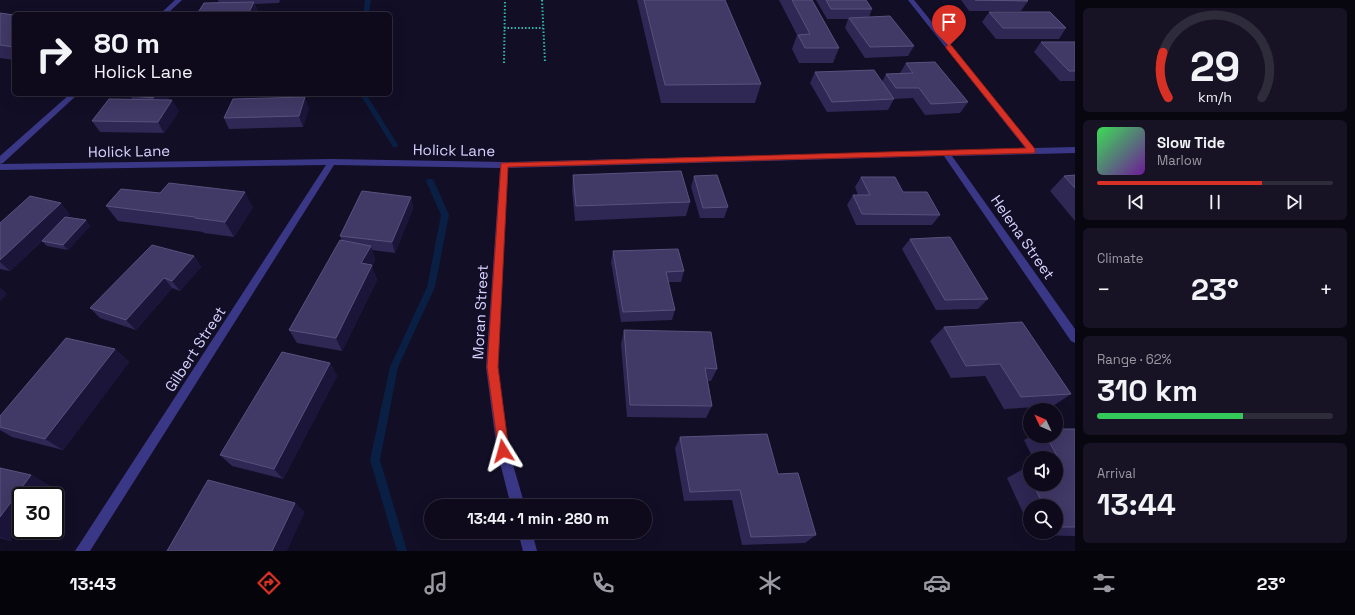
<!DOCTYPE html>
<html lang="en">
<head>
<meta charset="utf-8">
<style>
  body { margin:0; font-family:"Space Grotesk",sans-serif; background:#171325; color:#f1f3f6; height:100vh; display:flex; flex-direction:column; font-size:15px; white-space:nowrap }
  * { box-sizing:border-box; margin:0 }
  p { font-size:13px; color:#9b9aa3 }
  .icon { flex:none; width:22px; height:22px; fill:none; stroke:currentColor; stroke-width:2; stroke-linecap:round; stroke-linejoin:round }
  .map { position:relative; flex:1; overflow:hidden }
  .drawer { display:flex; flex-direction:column; gap:8px; padding:8px; background:#08060f; width:280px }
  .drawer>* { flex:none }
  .top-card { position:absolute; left:12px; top:12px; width:380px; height:84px; border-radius:6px; box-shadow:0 4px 16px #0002,0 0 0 1px #2e2b3b; background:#0e0a1c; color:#f1f3f6; overflow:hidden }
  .needle { width:26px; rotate:314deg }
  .controls { position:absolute; left:1023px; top:403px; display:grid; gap:8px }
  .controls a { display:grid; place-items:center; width:40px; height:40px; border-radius:50%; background:#0e0a1c; box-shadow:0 4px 16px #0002,0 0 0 1px #2e2b3b; font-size:20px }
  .speed { position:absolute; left:12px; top:487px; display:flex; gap:8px; font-size:20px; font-weight:700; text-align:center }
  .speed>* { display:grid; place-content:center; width:52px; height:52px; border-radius:50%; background:#0e0a1c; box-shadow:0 4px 16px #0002,0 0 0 1px #2e2b3b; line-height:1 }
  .speed .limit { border:2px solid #111; border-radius:6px; background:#fff; color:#111 }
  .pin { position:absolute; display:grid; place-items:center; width:34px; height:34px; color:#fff; margin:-41px -17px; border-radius:50% 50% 50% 0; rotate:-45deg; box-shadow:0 0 4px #0007 }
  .pin .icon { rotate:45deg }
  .me { position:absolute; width:44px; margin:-22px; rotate:352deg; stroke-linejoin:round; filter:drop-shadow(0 0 3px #0008) }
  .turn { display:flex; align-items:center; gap:14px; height:84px; padding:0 16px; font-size:18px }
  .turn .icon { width:52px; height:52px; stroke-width:2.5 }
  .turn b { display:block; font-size:28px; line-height:34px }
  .big { font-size:30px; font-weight:600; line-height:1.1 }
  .drawer .tile { flex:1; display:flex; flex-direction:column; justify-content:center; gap:6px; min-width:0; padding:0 14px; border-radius:6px; background:#171325 }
  .drawer .dial { align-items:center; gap:0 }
  .dial svg { height:104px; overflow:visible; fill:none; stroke:#2e2b3b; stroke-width:7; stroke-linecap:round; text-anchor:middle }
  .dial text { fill:#f1f3f6; stroke:none }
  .song { display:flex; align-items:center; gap:12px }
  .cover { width:48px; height:48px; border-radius:6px; background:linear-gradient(135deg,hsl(130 70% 55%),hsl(280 70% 35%)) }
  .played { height:4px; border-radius:2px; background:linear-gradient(90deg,#d93025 70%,#2e2b3b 70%) }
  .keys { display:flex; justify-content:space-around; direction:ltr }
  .heat { display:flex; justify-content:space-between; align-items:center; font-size:22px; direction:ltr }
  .charge { height:6px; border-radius:3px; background:linear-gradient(90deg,#34c759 62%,#2e2b3b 0) }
  .trip { position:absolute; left:424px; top:499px; width:228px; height:40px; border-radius:20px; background:#0e0a1c; box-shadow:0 4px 16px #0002,0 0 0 1px #2e2b3b; font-weight:600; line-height:40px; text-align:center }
  .tabs { display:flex; height:64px; justify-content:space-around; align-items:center; background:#06040b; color:#9b9aa3 }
  .tabs .icon { width:28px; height:28px }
  .tabs .active { color:#d93025 }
  .tabs b { font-size:18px; color:#f1f3f6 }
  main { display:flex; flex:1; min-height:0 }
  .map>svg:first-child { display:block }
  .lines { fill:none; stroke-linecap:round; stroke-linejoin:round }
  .stream { fill:#091f44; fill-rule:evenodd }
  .path { stroke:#2cbaaf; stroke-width:2; stroke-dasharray:1.5 2; stroke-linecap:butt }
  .minor { fill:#3a3886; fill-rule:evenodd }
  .tertiary { fill:#3a3886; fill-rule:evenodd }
  .wall { fill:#2f2754 }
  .shaded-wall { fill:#1c153a }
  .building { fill:#413966; stroke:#58527e }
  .route { fill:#d93025; stroke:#8d1f18 }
  .labels { text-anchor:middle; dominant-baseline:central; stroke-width:4; stroke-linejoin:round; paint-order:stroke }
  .street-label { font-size:15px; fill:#d7d3ff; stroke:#120e26 }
</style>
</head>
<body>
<main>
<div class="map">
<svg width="1075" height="551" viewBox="0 0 1075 551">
  <rect width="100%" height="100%" fill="#120e26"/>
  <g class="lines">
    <!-- stream -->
    <g class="stream">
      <polygon points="365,0 371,0 369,14 363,14"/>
      <polygon points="360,94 366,94 398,145 397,147 393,147"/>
      <polygon points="428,179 432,179 434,181 449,215 435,287 398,367 380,460 407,551 397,551 370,460 390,367 427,287 441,215 426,181"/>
    </g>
    <!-- path -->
    <g class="path">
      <polyline points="542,0 545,62"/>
      <polyline points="504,28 543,28"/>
      <polyline points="504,63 505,0"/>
    </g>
    <!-- minor -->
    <g class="minor">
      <polygon points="908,0 914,0 1034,148 1075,147 1075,153 952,156 1075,329 1075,343 1071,341 944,156 508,168 498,367 509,451 525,506 511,506 497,451 486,367 500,168 334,165 90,551 75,551 326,165 0,170 0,164 332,159 504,162 1026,149"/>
      <polygon points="518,532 532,532 537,551 523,551"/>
    </g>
    <!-- tertiary -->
    <g class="tertiary">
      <polygon points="175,0 182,0 167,14 160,14"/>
      <polygon points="70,94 78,94 3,163 0,164 0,156"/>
    </g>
  </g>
  <!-- wall -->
  <g class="wall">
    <polygon points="218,0 280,0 279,3 255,4 258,12 219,3"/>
    <polygon points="637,0 725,0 761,84 755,103 661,103"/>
    <polygon points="779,0 812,0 839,48 833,63 799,63 792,49 797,35"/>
    <polygon points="816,0 866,0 872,9 869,17 914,46 908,56 865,58 845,28 848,19 827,19"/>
    <polygon points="961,0 1027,0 1028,1 1021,11 969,11"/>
    <polygon points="989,12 1066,28 1059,39 996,39 982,22"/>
    <polygon points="0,13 14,15 14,60 0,58"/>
    <polygon points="1041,42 1075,42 1075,81 1060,81 1034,52"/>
    <polygon points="906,63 968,102 960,113 925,115 913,98 894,99 888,110 827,112 810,83 815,72 882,82 886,74 900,73"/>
    <polygon points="129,94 172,94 167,100 179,111 164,133 100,132 92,121 132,99"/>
    <polygon points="309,108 303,127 229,129 224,118"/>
    <polygon points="573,175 690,202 686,216 575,221 572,190"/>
    <polygon points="1075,175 1075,221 1050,191 1064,176"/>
    <polygon points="694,176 728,207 724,218 700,218 691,187"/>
    <polygon points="861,177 903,192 940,215 932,225 856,225 847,205 853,195 858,195 855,187"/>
    <polygon points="411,197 413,208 395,253 372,250 375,260 372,267 377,280 342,351 297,343 289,330 342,241 340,236"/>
    <polygon points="106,206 253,207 234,237 204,233 203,232 118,221"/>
    <polygon points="70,214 67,217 86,220 90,226 68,250 47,246 42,241 10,271 0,269 0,223"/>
    <polygon points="910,239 988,299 978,309 936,310 902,249"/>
    <polygon points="613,251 684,271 681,282 668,282 675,310 672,320 621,322 611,262"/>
    <polygon points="194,256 201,267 180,291 172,288 136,330 100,318 90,308"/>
    <polygon points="944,327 1071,394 1053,406 1004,409 985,376 951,378 930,341"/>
    <polygon points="624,330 717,369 711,381 708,381 712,406 706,418 627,417 621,344"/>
    <polygon points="115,349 129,362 63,450 12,437 0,430 0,416"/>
    <polygon points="330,363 337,376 283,479 232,466 220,455"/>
    <polygon points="1075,429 1075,536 1033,535 1032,532 1056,532 1056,506 1030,506 1030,528 1007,478 1025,468 1030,468 1030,484 1056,484 1056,458 1033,458 1024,440 1031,436 1056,436"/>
    <polygon points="680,437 778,474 816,535 805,543 742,545 732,500 684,501 675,448"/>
    <polygon points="0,468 31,475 50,486 10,541 0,538"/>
  </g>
  <!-- shaded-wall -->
  <g class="shaded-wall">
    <polygon points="254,2 258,12 258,14 248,14"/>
    <polygon points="157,94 172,94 160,109 153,98"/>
    <polygon points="305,97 309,108 303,127 299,116"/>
    <polygon points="172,100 179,111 164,133 158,122"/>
    <polygon points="245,192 253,207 234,237 225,222"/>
    <polygon points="411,197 413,208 395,253 392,242"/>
    <polygon points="61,203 70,214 10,271 0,262 0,260"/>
    <polygon points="86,220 90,226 68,250 63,245"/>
    <polygon points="371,246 375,260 372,267 377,280 342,351 336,338 361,263"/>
    <polygon points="194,256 201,267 180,291 172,281"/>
    <polygon points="164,278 172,288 136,330 126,320"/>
    <polygon points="0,287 7,294 0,301"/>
    <polygon points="115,349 129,362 63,450 45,439"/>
    <polygon points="330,363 337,376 283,479 274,469"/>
    <polygon points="31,475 50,486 43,496 21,496 21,526 10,541 0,537 0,517"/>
    <polygon points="295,503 305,512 287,551 272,551"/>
  </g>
  <!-- building -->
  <g class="building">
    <polygon points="644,0 725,0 761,84 665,85"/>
    <polygon points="792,0 812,0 839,48 805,48 798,35 810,34"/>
    <polygon points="826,0 866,0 872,9 831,9"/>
    <polygon points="975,0 1027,0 1028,1"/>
    <polygon points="254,2 248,14 197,14 204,3"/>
    <polygon points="989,12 1050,12 1066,28 1003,28"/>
    <polygon points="0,13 14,15 14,47 0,45"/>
    <polygon points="890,16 914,46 870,47 849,18"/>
    <polygon points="1041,42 1075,42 1075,71 1069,71"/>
    <polygon points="935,62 968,102 931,104 919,88 896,88 886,74 913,73 906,63"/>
    <polygon points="874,70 894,99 832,102 815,72"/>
    <polygon points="134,94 157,94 153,98 132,96"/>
    <polygon points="305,97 299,116 224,118 233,99"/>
    <polygon points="109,99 172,100 158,122 92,121"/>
    <polygon points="681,171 690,202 576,206 573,175"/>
    <polygon points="717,175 728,207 703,208 694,176"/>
    <polygon points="1075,175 1075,188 1064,176"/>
    <polygon points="861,177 895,177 903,192 927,192 940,215 862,214 853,195 870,195"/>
    <polygon points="169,183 245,192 225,222 195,218 195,217 106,206 121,189 160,193"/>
    <polygon points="362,191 411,197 392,242 340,236"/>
    <polygon points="30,196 61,203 0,260 0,223"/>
    <polygon points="65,217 86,220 63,245 42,241"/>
    <polygon points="950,237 988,299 945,300 910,239"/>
    <polygon points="340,240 371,246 361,263 372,265 336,338 289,330"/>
    <polygon points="152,245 194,256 172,281 164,278 126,320 90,308"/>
    <polygon points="678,249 684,271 666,272 675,310 623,312 613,251"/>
    <polygon points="1022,322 1071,394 1021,397 1000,364 966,366 944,327"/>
    <polygon points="624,330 711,332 717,369 705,368 712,406 630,405"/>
    <polygon points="66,338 115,349 45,439 0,427 0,416"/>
    <polygon points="282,352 330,363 274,469 220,455"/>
    <polygon points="1056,429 1075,429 1075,527 1056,527 1056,506 1044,506 1033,484 1056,484 1056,468 1064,468 1046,436 1056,436"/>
    <polygon points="767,434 778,474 798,473 816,535 751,537 740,490 690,492 680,437"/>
    <polygon points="0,468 31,475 0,517"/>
    <polygon points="1025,468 1030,468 1030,478"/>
    <polygon points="208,480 295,503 272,551 167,551"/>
  </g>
  <!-- route -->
  <polygon class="route" points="949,44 951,45 1035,149 1035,153 508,167 498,367 509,451 507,455 503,456 499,455 487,367 501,163 1026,148 946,48 946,46"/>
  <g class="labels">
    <!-- street labels -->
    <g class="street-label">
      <text transform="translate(454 150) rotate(1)">Holick Lane</text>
      <text transform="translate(129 151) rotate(-1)">Holick Lane</text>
      <text transform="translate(1023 237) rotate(55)">Helena Street</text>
      <text transform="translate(480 312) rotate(-87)">Moran Street</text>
      <text transform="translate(195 349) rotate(-57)">Gilbert Street</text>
    </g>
  </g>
</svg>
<div class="controls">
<a><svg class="needle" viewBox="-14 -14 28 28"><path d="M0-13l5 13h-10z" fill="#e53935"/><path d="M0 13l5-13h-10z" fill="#9b9aa3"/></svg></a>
<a><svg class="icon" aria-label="sound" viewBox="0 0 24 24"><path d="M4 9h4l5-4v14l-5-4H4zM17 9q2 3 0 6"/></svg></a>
<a><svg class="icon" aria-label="search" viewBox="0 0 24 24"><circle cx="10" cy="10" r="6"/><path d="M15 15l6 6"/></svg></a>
</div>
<div class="speed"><div class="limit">30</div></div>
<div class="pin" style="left:949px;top:46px;background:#d93025"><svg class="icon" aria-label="arrive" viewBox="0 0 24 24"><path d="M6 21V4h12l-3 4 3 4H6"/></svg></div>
<svg class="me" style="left:503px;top:451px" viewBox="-20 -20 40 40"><path d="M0-17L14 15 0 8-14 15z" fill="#d93025" stroke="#fff" stroke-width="4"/></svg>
<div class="trip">13:44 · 1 min · 280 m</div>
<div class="top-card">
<div class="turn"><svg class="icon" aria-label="right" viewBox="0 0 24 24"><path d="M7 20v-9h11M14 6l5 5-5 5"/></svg><div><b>80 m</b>Holick Lane</div></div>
</div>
</div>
<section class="drawer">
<div class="tile dial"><svg viewBox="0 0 100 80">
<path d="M14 69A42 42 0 1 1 86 69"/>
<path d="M14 69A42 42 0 0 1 10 34" stroke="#d93025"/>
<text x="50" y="56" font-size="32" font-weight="700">29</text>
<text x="50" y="72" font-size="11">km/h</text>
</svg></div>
<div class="tile">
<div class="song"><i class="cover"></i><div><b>Slow Tide</b><p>Marlow</p></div></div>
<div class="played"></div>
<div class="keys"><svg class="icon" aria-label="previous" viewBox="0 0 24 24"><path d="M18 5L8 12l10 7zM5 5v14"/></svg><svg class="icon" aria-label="pause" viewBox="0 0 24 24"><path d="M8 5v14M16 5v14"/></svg><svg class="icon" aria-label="next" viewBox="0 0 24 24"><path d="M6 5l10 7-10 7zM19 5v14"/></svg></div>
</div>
<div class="tile"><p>Climate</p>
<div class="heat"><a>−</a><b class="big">23°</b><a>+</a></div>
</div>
<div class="tile"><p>Range · 62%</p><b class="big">310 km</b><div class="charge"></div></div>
<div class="tile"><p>Arrival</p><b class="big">13:44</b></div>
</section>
</main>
<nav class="tabs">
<b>13:43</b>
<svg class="icon active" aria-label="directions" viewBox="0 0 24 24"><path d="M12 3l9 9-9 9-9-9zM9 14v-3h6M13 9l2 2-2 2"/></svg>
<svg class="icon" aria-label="music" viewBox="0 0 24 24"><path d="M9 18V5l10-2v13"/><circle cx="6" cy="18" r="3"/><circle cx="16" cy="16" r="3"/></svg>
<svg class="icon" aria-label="phone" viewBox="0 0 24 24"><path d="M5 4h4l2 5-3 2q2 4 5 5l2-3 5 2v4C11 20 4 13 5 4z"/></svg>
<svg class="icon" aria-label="climate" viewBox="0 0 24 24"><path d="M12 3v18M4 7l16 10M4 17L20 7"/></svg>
<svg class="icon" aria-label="car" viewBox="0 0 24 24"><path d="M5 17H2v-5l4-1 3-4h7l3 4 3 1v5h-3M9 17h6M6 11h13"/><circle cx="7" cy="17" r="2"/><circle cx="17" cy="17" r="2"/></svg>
<svg class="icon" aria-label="filters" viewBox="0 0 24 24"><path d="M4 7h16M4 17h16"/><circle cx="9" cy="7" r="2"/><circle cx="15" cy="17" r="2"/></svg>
<b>23°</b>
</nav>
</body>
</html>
